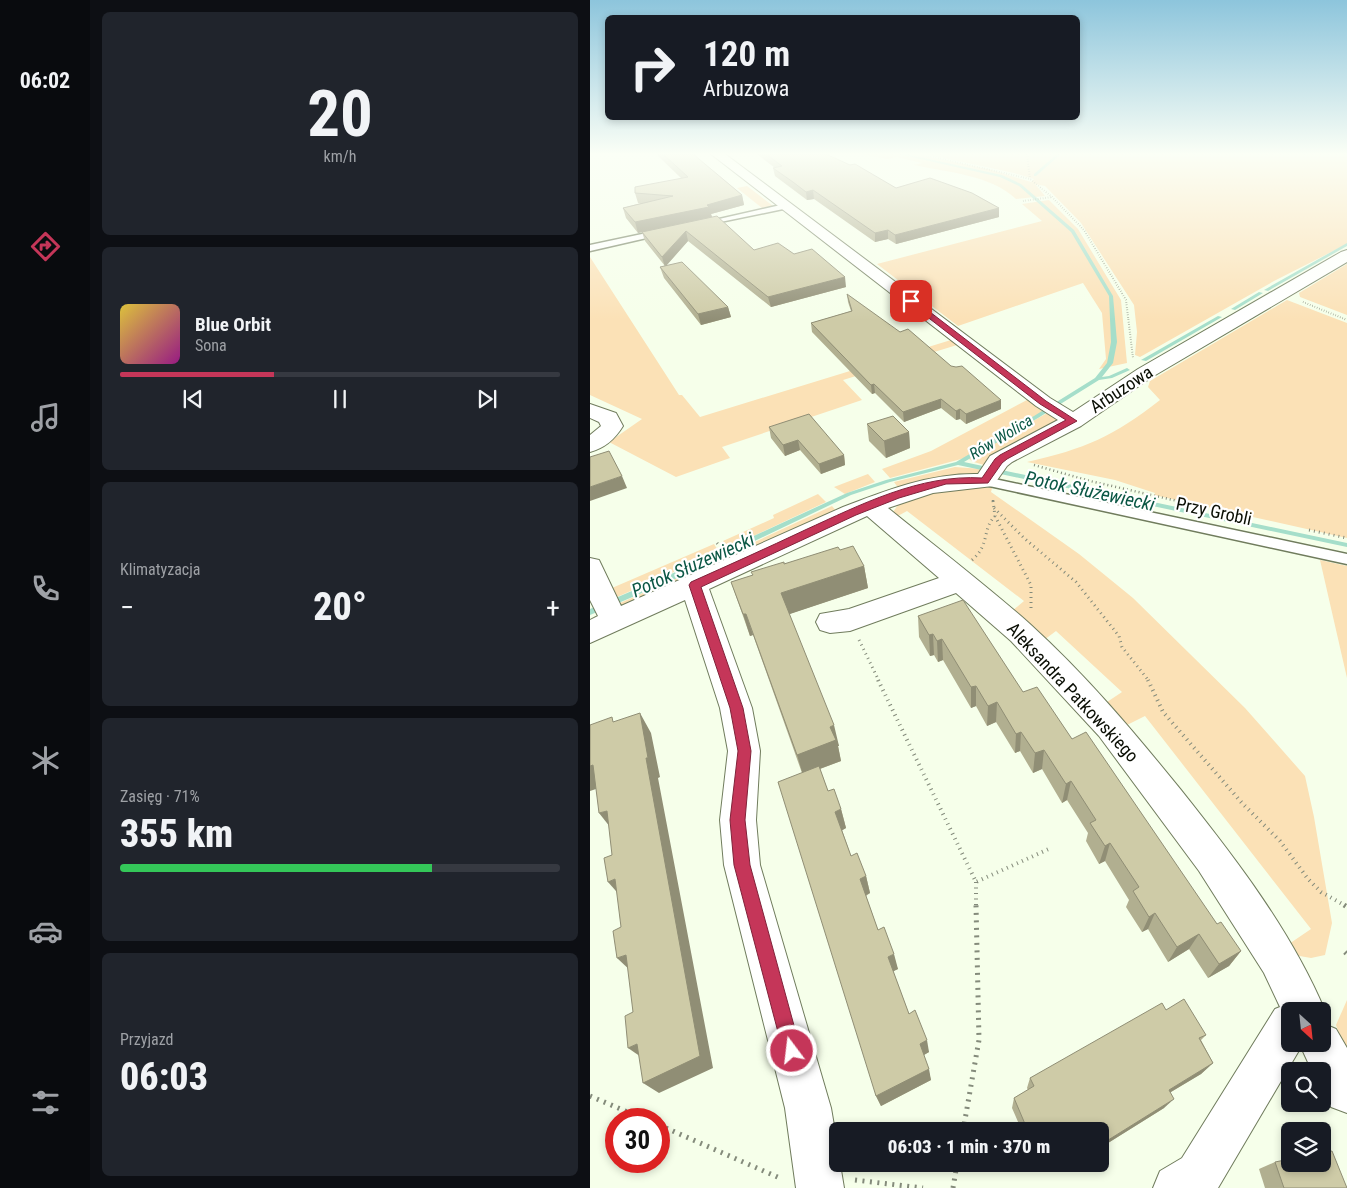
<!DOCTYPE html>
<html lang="pl">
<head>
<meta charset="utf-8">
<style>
  body { margin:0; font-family:"Roboto Condensed",sans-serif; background:#20242c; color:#f1f3f6; height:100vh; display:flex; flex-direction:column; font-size:19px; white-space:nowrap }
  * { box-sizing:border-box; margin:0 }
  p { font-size:16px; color:#9ea1a6 }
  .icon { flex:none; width:28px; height:28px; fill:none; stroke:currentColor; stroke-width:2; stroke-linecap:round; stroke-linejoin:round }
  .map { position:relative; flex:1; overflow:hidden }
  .details { display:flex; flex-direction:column; gap:12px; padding:12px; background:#0d0f14; width:500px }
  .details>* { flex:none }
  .top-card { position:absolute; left:15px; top:15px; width:475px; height:105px; border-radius:8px; box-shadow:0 2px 8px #0003; background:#171b24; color:#f1f3f6; overflow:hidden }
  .needle { width:32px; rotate:153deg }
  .controls { position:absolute; left:691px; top:1002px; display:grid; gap:10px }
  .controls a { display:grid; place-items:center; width:50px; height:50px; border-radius:8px; background:#171b24; box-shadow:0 2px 8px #0003; font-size:25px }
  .speed { position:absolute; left:15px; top:1108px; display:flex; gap:10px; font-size:25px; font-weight:700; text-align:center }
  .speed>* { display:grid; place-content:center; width:65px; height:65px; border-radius:50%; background:#171b24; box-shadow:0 2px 8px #0003; line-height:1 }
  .speed .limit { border:8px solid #d22; background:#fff; color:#111 }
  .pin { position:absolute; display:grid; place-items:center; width:42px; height:42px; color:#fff; margin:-21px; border-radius:10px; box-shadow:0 2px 8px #0006 }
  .me { position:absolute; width:55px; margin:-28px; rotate:345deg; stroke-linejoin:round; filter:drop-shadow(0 0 4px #0008) }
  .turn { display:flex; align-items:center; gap:18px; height:105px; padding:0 15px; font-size:22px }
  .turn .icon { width:65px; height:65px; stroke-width:2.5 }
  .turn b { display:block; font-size:35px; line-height:42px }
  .big { font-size:38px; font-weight:800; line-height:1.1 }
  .details .tile { flex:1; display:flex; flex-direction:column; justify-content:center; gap:8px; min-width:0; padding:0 18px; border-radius:8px; background:#20242c }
  .details .dial { align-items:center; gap:0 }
  .dial b { font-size:65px; line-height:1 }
  .song { display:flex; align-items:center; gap:15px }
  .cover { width:60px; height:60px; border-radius:8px; background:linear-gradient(135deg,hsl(50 70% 55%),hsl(310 70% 35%)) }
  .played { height:5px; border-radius:2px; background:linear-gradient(90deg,#c53659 35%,#363941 35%) }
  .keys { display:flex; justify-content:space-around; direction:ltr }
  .heat { display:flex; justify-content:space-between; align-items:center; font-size:28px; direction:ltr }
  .charge { height:8px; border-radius:4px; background:linear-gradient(90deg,#34c759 71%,#363941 0) }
  .trip { position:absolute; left:239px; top:1122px; width:280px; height:50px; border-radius:8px; background:#171b24; box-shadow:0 2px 8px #0003; font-weight:800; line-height:50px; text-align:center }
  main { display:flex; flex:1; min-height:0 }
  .dock { display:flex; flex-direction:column; width:90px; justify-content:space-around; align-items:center; background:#090b0e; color:#9ea1a6 }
  .dock .icon { width:35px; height:35px }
  .dock .on { color:#c53659 }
  .dock b { font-size:22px; color:#f1f3f6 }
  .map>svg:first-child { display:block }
  .green { fill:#fbe1b6 }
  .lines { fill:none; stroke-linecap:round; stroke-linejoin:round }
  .stream { fill:#a5deca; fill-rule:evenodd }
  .lane-casing { stroke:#707c5d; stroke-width:3 }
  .street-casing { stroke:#707c5d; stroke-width:2 }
  .path-far4 { stroke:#848b7b; stroke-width:2; stroke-dasharray:0.5 2; stroke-linecap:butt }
  .path-far3 { stroke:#848b7b; stroke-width:2.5; stroke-dasharray:1 3; stroke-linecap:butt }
  .path-far2 { stroke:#848b7b; stroke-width:3; stroke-dasharray:1 4; stroke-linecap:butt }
  .path-far1 { stroke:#848b7b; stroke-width:4; stroke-dasharray:1 4.5; stroke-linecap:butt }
  .path { stroke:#848b7b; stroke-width:5; stroke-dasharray:2 5.5; stroke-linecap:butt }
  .lane { fill:#fff; fill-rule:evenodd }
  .street { fill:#fff; fill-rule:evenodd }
  .wall { fill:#b1af90 }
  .shaded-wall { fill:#908e75 }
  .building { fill:#cecba7; stroke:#908e75 }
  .route { fill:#c53659; stroke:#80233a }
  .labels { text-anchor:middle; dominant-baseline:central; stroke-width:4.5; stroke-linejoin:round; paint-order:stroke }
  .far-water-label { font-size:16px; font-style:italic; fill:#0b5745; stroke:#fff }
  .street-label { font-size:18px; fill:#0a0e04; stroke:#fff }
  .water-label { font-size:19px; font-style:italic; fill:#0b5745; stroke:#fff }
</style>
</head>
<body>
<main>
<nav class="dock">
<b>06:02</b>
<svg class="icon on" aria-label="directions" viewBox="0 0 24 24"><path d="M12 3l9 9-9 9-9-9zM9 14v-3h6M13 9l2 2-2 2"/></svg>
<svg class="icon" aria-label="music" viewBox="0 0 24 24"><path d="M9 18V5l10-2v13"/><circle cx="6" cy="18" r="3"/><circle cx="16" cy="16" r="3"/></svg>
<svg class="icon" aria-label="phone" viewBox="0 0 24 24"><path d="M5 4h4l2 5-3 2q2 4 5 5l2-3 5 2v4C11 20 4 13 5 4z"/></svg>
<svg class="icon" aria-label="climate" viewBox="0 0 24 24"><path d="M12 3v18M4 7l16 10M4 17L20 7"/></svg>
<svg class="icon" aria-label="car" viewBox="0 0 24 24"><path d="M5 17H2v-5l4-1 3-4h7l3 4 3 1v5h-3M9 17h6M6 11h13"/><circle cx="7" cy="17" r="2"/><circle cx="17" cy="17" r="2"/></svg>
<svg class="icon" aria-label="filters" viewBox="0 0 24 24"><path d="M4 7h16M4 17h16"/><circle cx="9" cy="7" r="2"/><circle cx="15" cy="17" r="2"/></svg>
</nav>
<section class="details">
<div class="tile dial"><b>20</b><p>km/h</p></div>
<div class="tile">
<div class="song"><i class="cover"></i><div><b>Blue Orbit</b><p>Sona</p></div></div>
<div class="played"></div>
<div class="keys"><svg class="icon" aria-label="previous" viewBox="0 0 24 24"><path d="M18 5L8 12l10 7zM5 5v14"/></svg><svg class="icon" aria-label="pause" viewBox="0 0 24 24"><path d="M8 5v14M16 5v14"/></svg><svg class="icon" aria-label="next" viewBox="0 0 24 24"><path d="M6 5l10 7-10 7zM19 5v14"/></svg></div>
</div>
<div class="tile"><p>Klimatyzacja</p>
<div class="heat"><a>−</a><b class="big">20°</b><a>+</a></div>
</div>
<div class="tile"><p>Zasięg · 71%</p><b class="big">355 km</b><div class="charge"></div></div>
<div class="tile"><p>Przyjazd</p><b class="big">06:03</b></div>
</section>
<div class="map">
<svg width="757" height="1188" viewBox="0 0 757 1188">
  <rect width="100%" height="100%" fill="#f6ffea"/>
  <!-- green -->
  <g class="green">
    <path d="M271,154H325L398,169L441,182L444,179L424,173L335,154H757V244L684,281L550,357L545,355L547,332L544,305L491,223L455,186L445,184L455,196L426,199C401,175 357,172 324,165L332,163L307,157L297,159Z"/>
    <polygon points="157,186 183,206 172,208 147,188"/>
    <polygon points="459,200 488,229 531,300 537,363 509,369 516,359 512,313 493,283 368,326 287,264 452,221 432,204"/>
    <polygon points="0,257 89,395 92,395 110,417 361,340 367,345 253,380 272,400 132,447 140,458 86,477 19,442 52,419 0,395"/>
    <polygon points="757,264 757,315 710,297 709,293"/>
    <path d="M697,300L757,323V538L564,495L565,493L525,480L437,462C495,449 524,436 570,400L558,387L560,381Z"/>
    <polygon points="437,400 455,411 375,458 300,478 292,469 341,451"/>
    <polygon points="459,412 466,418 467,423 398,458 394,465 384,462 377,458"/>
    <polygon points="365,467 392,469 387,474 353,477 309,489 304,482"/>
    <polygon points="278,474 285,482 255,494 244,487"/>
    <path d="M380,486L402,488L401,492L489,554L543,598L655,708L715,776L724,817L742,923L735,955L721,958L704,955L696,946L721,929L555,716L535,726L514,704L532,692L466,631L454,640L422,611L434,601L317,511L306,517L303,514C306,494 362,489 380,486Z"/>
    <polygon points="228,494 236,502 138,548 133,541 184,518 183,515"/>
    <polygon points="242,506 247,512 146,560 141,553"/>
    <polygon points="124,544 129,552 27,597 22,588"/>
    <polygon points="134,557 138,563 33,610 30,603"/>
    <polygon points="730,560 757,566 757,678"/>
    <polygon points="757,1000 757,1054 746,1025"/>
  </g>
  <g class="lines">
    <!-- stream -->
    <g class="stream">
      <polygon points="308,154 316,154 412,175 431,184 484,230 523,296 527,342 523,363 512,377 519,376 537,368 540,370 522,378 509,380 448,418 374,462 757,543 757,547 368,465 300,482 261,495 85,579 0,615 0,609 79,575 257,493 296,480 366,462 444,416 505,378 517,363 521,342 519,296 481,232 429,186 410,177"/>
      <polygon points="467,154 471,154 446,176 444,176 444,174"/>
      <polygon points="757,243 757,246 678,291 674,290"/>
      <polygon points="669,292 673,293 645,310 641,309"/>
      <polygon points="628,316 632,317 556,361 551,360"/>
    </g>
    <!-- lane casing -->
    <g class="lane-casing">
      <g id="lane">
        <polygon points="195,204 198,204 198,208 111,226 107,224"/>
        <polygon points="71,230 74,230 74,234 0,251 0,245"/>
        <polygon points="395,477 757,554 757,564 390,484 389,481"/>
      </g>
    </g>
    <!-- street casing -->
    <g class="street-casing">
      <g id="street">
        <path d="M121,154H135L460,398L483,412L548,369L751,252L757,250V262L562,377L491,426L422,462L417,466L403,486L343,493L298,508C346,547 395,584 441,625C496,675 544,732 591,790C645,858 701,930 735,1011L732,1017V1011H700V1044H732V1023L746,1029L757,1048V1113L741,1107L732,1091V1071H722L711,1047L628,1188H563L570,1171L592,1158L685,1009L690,1007L674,973L609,871L509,736L421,641L366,593L260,631L240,633L230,630L226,622L230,614L259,609L349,578L277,516L119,589L162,708L170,751L166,820L170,865L241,1108L248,1149V1164H250L254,1188H206L195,1108L134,865L130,820L138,751L130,708L95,600L0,643V620L8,616L0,600V558L9,560L31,606L253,507C297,490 341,473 388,474L400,456L468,420L446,406Z"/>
        <path d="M0,404L26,413L33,426C25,439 15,448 0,452V435L11,426L9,422L0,418Z"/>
      </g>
    </g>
    <!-- path-far4 -->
    <g class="path-far4">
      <polyline points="331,154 440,179 462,197 494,230 536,300 543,358"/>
      <polyline points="437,154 440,179"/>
      <polyline points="433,201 462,197"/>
      <polyline points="713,302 757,320"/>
    </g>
    <!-- path-far3 -->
    <g class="path-far3">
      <polyline points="444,465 500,481 592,502"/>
      <polyline points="403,500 403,502"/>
    </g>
    <!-- path-far2 -->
    <g class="path-far2">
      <polyline points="403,501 405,516 441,585 441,610"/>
      <polyline points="587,501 661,518"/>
      <polyline points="404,508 434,538 486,582 529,636 532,647 559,681"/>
      <polyline points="719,530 757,538"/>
      <polyline points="127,543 132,549"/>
      <path d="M382,560C400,545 392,529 405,516"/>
      <polyline points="269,640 289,681"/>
    </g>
    <!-- path-far1 -->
    <g class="path-far1">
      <polyline points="288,680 386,882 461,848"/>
      <polyline points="558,680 573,712 652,803 690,841 718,879 731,892 756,906"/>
      <polyline points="386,882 386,906"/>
    </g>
    <!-- path -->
    <g class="path">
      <polyline points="754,905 757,907"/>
      <polyline points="755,952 757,954"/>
      <polyline points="0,1096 54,1119"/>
      <polyline points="69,1125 192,1179"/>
      <polyline points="373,1131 389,1040 386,905"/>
      <polyline points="265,1180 333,1188"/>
      <polyline points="363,1188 367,1164"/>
    </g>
    <!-- lane -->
    <use href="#lane" class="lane"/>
    <!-- street -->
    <use href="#street" class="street"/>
  </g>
  <!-- wall -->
  <g class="wall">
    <polygon points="66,154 103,154 152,195 154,205 121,214 122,217 164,250 204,254 256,287 181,307 98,241 76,266 138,307 141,317 111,325 74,278 70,267 75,266 55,241 52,232 48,233 36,218 33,208 51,203 48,203 45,193 91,178"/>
    <polygon points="167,154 236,154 306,188 409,208 409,217 306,244 298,239 285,242 224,199 217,200 185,176 183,168 185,168"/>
    <polygon points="257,294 411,409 376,424 370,419 366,420 351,408 314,422 285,393 282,394 222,332 221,323 261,311 258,302"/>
    <polygon points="277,424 319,432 320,448 296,458 279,441"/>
    <polygon points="179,427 254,455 255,465 231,474 210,450 195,456 181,438"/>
    <polygon points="250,550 274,566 278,588 199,614 249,746 248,746 251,761 230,769 238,791 251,809 256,828 252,830 261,856 276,876 280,893 276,896 288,930 308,969 303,971 319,1014 339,1052 334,1055 341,1080 291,1106 286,1096 212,773 163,635 160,636 141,582 163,576 194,564"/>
    <polygon points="328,616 433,692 482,739 627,924 651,951 639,966 618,978 599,949 578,962 558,929 552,932 536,907 539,900 515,861 509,864 496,841 498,833 477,800 472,803 452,769 443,773 430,751 425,753 406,722 397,726 386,706 381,708 353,660 348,662 344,655 340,656 329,637"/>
    <polygon points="576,1010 616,1035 611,1040 623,1063 611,1074 581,1092 574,1108 510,1148 510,1131 432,1131 422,1108 424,1098 438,1090 437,1088 440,1078"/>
    <polygon points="685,1162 757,1188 675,1188 669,1169"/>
    <polygon points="453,1164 463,1164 455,1169"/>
  </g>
  <!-- shaded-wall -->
  <g class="shaded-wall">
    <polygon points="223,190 224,199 217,200 216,192"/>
    <polygon points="152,195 154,205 121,214 122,217 48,233 45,222"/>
    <polygon points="409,208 409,217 306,244 305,235"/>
    <polygon points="298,230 298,239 285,242 285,233"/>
    <polygon points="96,231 98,241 75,267 72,257"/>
    <polygon points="255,277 256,287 181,307 178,297"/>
    <polygon points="138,307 141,317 111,325 108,314"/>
    <polygon points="284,384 285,393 282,394 281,385"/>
    <polygon points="351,399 351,408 314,422 313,412"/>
    <polygon points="411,400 411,409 376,424 376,414"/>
    <polygon points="370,409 370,419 366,420 366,411"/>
    <polygon points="319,432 320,448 296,458 294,441"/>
    <polygon points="208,440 210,450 195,456 193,445"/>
    <polygon points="254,455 255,465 231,474 229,464"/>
    <polygon points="32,476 37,488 0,501 0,487"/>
    <polygon points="274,566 278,588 197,615 191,593"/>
    <polygon points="153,614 156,614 163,635 160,636"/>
    <polygon points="343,634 344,655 340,656 339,635"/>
    <polygon points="352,639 353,660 348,662 347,641"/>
    <polygon points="386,686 386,706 381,708 381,687"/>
    <polygon points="407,702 406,722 397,726 398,706"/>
    <polygon points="50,713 61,733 70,777 68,778 123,1068 69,1093 53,1083 56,758"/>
    <polygon points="244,725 249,746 248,746 251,761 213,775 207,755 240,727"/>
    <polygon points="431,732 430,751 425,753 426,734"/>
    <polygon points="454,750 452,769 443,773 445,753"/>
    <polygon points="3,765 18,785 0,791 0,766"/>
    <polygon points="481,781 477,800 472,803 476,784"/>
    <polygon points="251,809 256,828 251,831 245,812"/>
    <polygon points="17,811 24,832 9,813"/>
    <polygon points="520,843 515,861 509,864 515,846"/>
    <polygon points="276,876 280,893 274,896 270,879"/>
    <polygon points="25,879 33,899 18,882"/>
    <polygon points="565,913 558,929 552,932 559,917"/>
    <polygon points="609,934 599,949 578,962 587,947"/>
    <polygon points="651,951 639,966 618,978 629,964"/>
    <polygon points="304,954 308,969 302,972 298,957"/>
    <polygon points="36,955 43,973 27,958"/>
    <polygon points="337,1040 339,1052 332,1056 330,1044"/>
    <polygon points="47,1044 54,1059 38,1048"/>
    <polygon points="623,1063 611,1074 569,1099 579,1090"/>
    <polygon points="339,1069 341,1080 291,1106 286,1096"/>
    <polygon points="584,1099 574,1108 510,1148 510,1147 515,1142"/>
    <polygon points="458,1164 463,1164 455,1169"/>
  </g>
  <!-- building -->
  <g class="building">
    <polygon points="73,154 103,154 152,195 117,205 119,207 45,222 33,208 83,196 45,193 45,187 98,177"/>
    <polygon points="176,154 236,154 260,165 265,164 306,188 340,178 382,193 409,208 305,235 298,230 285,233 223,190 216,192 203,182 183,168 192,166"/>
    <polygon points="127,216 164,250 188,243 204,254 222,249 255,277 178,297 96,231 72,257 52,232"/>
    <polygon points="92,262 138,307 108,314 70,267"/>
    <polygon points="257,294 310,332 318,329 361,366 366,367 372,366 411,400 376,414 370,409 366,411 351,399 313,412 284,384 281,385 221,323 262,311"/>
    <polygon points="219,414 254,455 229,464 208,440 193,445 179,427"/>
    <polygon points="303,416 319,432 294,441 277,424"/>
    <polygon points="19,451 32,476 0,487 0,457"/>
    <polygon points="263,546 274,566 191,593 244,725 240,727 246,740 207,755 156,614 153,614 141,582 163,575 161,572 194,562 194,564 248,547 250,550"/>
    <polygon points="373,600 433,692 447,687 482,739 496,732 627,924 631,922 651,951 629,964 609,934 587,947 565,913 559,917 543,891 549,887 520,843 515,846 500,823 506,820 481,781 476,784 454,750 445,753 431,732 426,734 407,702 398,706 386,686 381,687 352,639 347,641 343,634 339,635 328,616"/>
    <polygon points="50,713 58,758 56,758 110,1056 53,1083 47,1044 38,1048 35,1016 43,1012 36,955 27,958 23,931 31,927 25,879 18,882 14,858 22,855 17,811 9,813 3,765 0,766 0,725 22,717 23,722"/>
    <polygon points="229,766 238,791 244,789 251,809 245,812 261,856 267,853 276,876 270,879 288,930 294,927 304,954 298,957 319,1014 325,1010 337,1040 330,1044 339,1069 286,1096 188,782"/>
    <polygon points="594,999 616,1035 609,1038 623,1063 579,1090 584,1099 515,1142 509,1130 508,1131 438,1131 424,1098 444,1086 440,1078 572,1003 576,1010"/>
    <polygon points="742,1151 757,1188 694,1188 685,1162 700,1159 700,1164 732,1164 732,1153"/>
  </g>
  <!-- sky -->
  <linearGradient id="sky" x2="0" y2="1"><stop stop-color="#8dc5dc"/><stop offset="0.48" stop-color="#fbfff6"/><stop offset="1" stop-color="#fbfff6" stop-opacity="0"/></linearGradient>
  <rect width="757" height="321" fill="url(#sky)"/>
  <!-- route -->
  <path class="route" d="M318,299H323L456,401L487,421L417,459L412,463L398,483L356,484L309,498L266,515L111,587L153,708L161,751L155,820L160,865L211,1051L209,1057L202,1060L196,1057L193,1051L144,865L140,820L148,751L140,708L99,585L101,582C139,565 177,548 215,530C270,505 330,474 392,478L405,459L410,455L476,420L450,404L318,302Z"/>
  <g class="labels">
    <!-- far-water labels -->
    <g class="far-water-label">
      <text transform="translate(411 437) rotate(-31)">Rów Wolica</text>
    </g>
    <!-- street labels -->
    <g class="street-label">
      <text transform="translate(531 389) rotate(-33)">Arbuzowa</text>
      <text transform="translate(624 511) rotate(12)">Przy Grobli</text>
      <text transform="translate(483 692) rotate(47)">Aleksandra Patkowskiego</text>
    </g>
    <!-- water labels -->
    <g class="water-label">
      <text transform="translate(500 491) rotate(12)">Potok Służewiecki</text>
      <text transform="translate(103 565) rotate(-24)">Potok Służewiecki</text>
    </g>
  </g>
</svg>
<div class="controls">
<a><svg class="needle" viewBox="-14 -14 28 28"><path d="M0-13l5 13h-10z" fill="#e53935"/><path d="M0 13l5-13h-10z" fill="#9ea1a6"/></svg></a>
<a><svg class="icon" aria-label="search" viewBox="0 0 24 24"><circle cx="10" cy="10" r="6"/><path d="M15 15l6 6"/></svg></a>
<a><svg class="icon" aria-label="layers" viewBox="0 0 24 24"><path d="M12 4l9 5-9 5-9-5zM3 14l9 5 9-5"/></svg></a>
</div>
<div class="speed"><div class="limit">30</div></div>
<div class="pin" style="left:321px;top:301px;background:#d93025"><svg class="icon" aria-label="arrive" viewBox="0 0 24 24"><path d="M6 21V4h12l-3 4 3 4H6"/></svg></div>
<svg class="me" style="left:202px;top:1051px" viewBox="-20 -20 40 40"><circle r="17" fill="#c53659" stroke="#fff" stroke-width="3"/><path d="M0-11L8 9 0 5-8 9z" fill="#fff"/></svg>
<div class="trip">06:03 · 1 min · 370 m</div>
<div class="top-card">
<div class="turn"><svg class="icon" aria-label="right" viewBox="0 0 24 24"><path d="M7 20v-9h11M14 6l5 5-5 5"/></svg><div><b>120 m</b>Arbuzowa</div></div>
</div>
</div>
</main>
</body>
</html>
